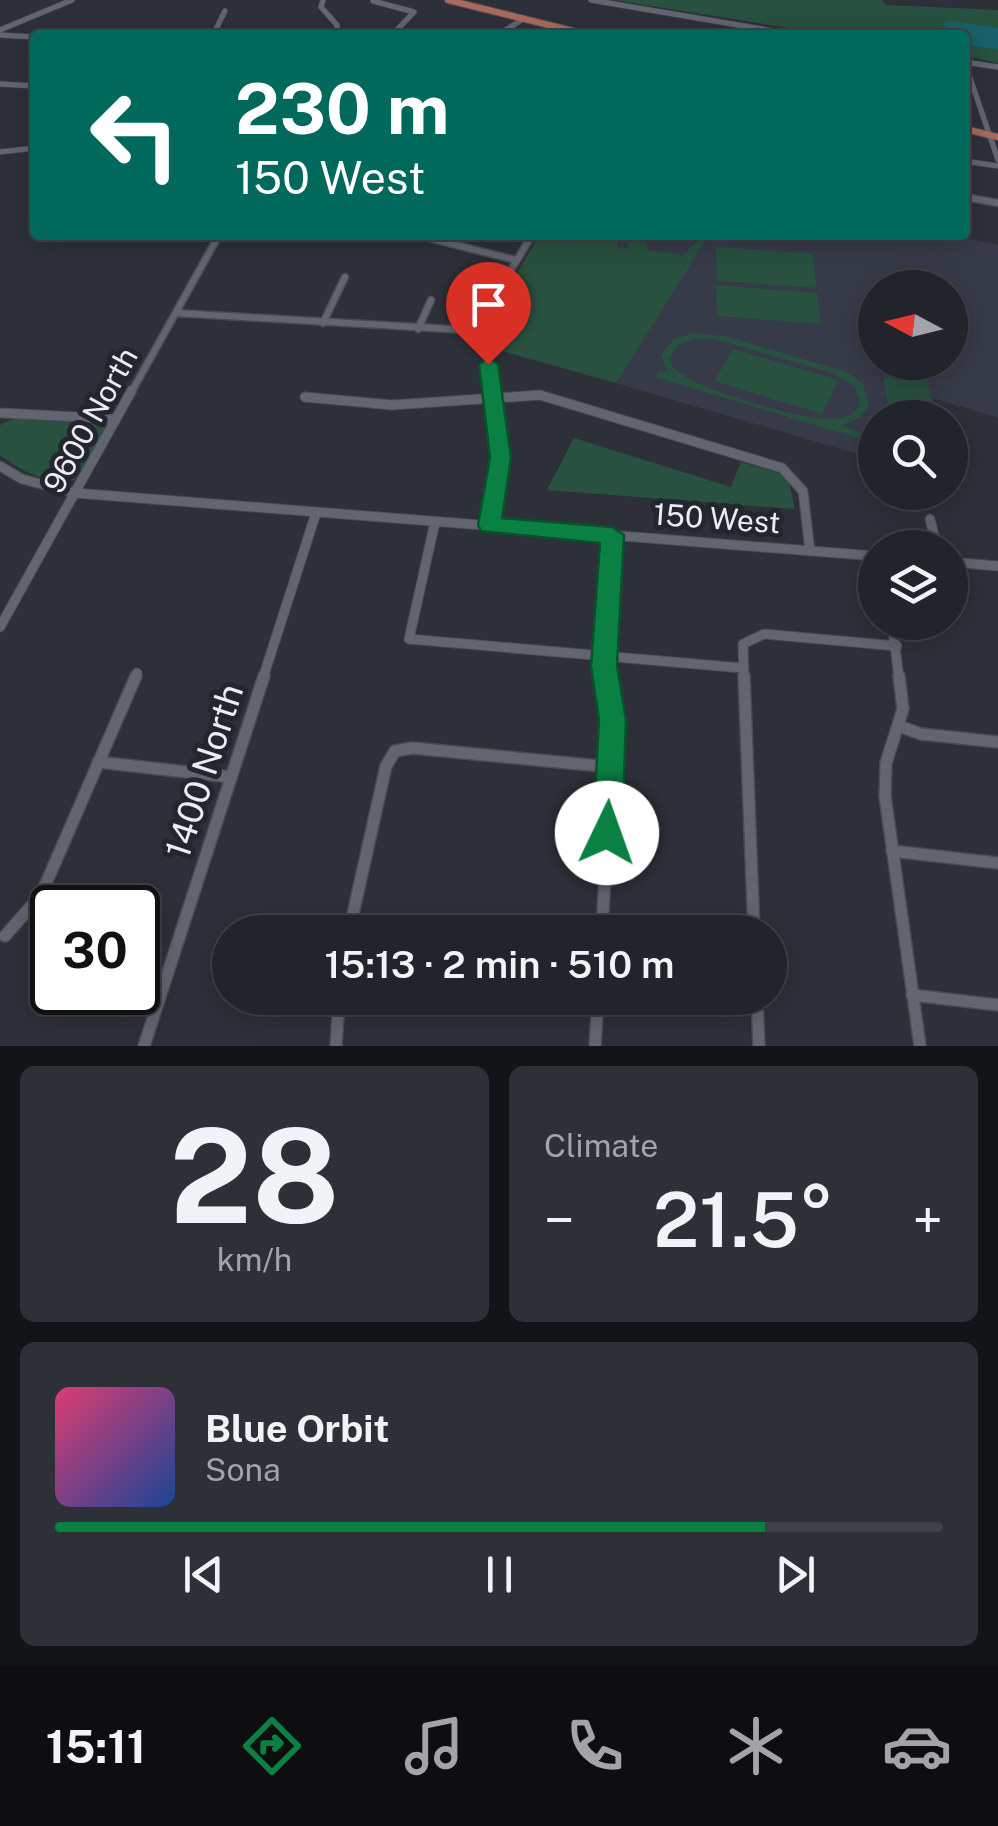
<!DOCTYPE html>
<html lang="en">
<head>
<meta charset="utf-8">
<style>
  body { margin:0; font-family:"Public Sans",sans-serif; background:#2e3037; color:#f1f3f6; height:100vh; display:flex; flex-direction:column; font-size:38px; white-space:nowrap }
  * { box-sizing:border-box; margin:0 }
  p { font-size:32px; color:#a2a4a9 }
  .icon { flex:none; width:55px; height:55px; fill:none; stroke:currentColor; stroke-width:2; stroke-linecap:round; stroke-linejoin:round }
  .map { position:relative; height:1046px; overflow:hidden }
  .details { display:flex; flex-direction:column; gap:20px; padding:20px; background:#131418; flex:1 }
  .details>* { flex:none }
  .hud { position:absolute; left:30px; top:30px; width:940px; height:210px; border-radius:10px; box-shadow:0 5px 25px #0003,0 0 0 2px #3f4147; background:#00695c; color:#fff; overflow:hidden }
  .needle { width:65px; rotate:277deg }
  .tools { position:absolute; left:858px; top:270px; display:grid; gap:20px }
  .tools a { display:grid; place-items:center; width:110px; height:110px; border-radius:50%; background:#22242b; box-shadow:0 5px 25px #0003,0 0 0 2px #3f4147; font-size:50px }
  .speed { position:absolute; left:30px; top:885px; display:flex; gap:20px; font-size:50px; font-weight:700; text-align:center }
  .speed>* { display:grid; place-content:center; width:130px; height:130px; border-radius:50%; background:#22242b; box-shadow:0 5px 25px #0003,0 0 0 2px #3f4147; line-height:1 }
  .speed .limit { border:5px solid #111; border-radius:15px; background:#fff; color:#111 }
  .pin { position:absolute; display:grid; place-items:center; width:85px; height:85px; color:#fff; margin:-102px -42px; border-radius:50% 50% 50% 0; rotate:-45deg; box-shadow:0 0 10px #0007 }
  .pin .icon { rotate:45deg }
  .me { position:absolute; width:110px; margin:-55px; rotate:3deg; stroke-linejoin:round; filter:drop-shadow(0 0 8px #0008) }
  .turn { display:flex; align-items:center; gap:35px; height:210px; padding:0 40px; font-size:45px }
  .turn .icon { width:130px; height:130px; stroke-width:2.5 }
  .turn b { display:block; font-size:70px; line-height:85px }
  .big { font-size:75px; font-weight:600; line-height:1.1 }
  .details .widget { flex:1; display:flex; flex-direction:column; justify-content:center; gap:15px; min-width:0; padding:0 35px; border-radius:15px; background:#2e3037 }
  .details .dial { align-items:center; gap:0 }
  .dial b { font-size:130px; line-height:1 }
  .song { display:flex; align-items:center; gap:30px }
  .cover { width:120px; height:120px; border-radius:15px; background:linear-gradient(135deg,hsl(340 70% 55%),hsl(220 70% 35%)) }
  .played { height:10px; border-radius:5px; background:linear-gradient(90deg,#0b8043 80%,#3f4147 80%) }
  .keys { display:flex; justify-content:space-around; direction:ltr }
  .heat { display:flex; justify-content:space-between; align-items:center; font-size:55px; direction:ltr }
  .details .tiles { flex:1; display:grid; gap:20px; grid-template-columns:1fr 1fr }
  .widget:last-child { grid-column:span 2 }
  .trip { position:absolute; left:212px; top:915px; width:575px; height:100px; border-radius:50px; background:#22242b; box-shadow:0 5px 25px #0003,0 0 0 2px #3f4147; font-weight:600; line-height:100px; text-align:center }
  .tab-bar { display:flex; height:160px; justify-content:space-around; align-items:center; background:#0e0e11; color:#a2a4a9 }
  .tab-bar .icon { width:70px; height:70px }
  .tab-bar .on { color:#0b8043 }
  .tab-bar b { font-size:45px; color:#f1f3f6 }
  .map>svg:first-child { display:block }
  .built { fill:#373a48; fill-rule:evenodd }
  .green { fill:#28513f; fill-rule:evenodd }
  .water { fill:#19616a }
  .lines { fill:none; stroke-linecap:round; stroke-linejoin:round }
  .minor-far3-casing { stroke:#494b53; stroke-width:6 }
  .minor-far2-casing { stroke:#494b53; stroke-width:9 }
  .minor-far1-casing { stroke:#494b53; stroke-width:11 }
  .minor-casing { stroke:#494b53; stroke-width:14 }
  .major-casing { stroke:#494b53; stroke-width:8 }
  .minor-far3 { stroke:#62656f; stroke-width:5 }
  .minor-far2 { stroke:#62656f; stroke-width:6 }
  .minor-far1 { stroke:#62656f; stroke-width:9 }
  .minor { stroke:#62656f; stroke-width:11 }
  .major { stroke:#a8695b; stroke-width:6 }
  .route { fill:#0b8043; stroke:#07532c; stroke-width:2.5 }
  .labels { text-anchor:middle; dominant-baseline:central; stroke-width:10; stroke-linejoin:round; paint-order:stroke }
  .street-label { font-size:30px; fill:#ecedf3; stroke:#24262f }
  .near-street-label { font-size:35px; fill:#ecedf3; stroke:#24262f }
</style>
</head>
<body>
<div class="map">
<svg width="998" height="1046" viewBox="0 0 998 1046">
  <rect width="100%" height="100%" fill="#2e3039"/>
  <!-- built -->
  <path class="built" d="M539,235H953L998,245V418L933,398L937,417L875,418V459L616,383L651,326L507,290ZM875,288H950V362H875Z"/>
  <!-- green -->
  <g class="green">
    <polygon points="614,0 882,0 886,5 998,10 998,63 965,56 965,35 832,35"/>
    <polygon points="539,235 564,235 551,240 570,243 601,235 617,239 617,248 628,249 629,242 647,243 647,250 684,255 702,235 709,235 616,383 495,349 495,315"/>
    <polygon points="716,247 812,253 817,288 717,281"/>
    <polygon points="716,285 817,293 821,324 717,316"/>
    <path d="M693,333L725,336L847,372L863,384L869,406L861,417L841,426L875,437L874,443L656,377L659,371L668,373L661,355L673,339ZM696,339H714L833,373L855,386L860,404C853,414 846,418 833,419C805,422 692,388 673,368L670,357L678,345Z"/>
    <polygon points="733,349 838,380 822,414 714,381"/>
    <polygon points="883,377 927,380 936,417 890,417"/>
    <path d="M15,418L103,425L105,429L76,479C53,489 18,469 0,455V425Z"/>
    <polygon points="574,438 731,487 741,462 788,476 795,509 547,490"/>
  </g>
  <!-- water -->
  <polygon class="water" points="951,21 998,28 998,50 965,44 965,35 935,31 952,30 941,24"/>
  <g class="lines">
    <!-- minor-far3 casing -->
    <g class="minor-far3-casing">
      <g id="minor-far3">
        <polyline points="323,0 321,7 337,25 337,33"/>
        <polyline points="591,0 797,35"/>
        <polyline points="373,1 414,12 392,35"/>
        <polyline points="0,30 72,0"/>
        <polyline points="337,31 383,35"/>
        <polyline points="0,35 35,37"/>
        <polyline points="213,35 225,11"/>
        <polyline points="498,35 523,19"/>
        <polyline points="965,62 998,67"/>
        <polyline points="965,63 998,160"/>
        <polyline points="0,84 35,86"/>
        <polyline points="0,152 35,148"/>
        <polyline points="965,161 998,166"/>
      </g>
    </g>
    <!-- minor-far2 casing -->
    <g class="minor-far2-casing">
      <g id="minor-far2">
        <polyline points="965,197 998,203"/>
        <polyline points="417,235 515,260"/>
        <polyline points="176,313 484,331"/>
        <polyline points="323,323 345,277"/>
        <polyline points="418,329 431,300"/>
        <polyline points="131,393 219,235"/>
        <polyline points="492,393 484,331 497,293 532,235"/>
      </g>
    </g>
    <!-- minor-far1 casing -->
    <g class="minor-far1-casing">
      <g id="minor-far1">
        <polyline points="305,397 392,405 540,395 782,468 803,491 810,551"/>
        <polyline points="2,413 115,419"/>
        <polyline points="0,466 22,479 75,493 875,556"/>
        <polyline points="930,519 937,548"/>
        <polyline points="435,522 409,639 742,668"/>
        <polyline points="489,525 500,458 491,390"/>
        <polyline points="950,562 998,566"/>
        <polyline points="892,622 899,678"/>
        <polyline points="0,627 132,390"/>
        <polyline points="135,678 137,673"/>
        <polyline points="263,678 316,513"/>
        <polyline points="605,678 612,535"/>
        <polyline points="744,678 743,644 764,634 897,646"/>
      </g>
    </g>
    <!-- minor casing -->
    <g class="minor-casing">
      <g id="minor">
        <polyline points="744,676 754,932"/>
        <polyline points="899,676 903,709 886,763 885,796 920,1046"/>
        <polyline points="899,726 921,734 998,742"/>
        <polyline points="98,762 231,777"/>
        <polyline points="892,851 998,863"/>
        <polyline points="349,932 386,766 395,751 412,748 611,767"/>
        <polyline points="602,932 612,742 605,676"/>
        <polyline points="5,936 41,895 136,676"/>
        <polyline points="912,995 998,1005"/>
        <polyline points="757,998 759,1046"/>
        <polyline points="144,1046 264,676"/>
        <polyline points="336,1046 339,998"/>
        <polyline points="595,1046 598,998"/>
      </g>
    </g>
    <!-- major casing -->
    <g class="major-casing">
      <g id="major">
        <polyline points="448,0 589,35"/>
        <polyline points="965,129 998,137"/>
      </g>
    </g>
    <!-- minor-far3 -->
    <use href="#minor-far3" class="minor-far3"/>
    <!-- minor-far2 -->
    <use href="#minor-far2" class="minor-far2"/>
    <!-- minor-far1 -->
    <use href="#minor-far1" class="minor-far1"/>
    <!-- minor -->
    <use href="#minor" class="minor"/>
    <!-- major -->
    <use href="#major" class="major"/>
  </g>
  <!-- route -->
  <polygon class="route" points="488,358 498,364 511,458 502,518 612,527 624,535 617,666 626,720 622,833 618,843 607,847 597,843 593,833 599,720 591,666 600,543 481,531 478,525 490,458 479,364"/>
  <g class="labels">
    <!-- street labels -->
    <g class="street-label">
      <text transform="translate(90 420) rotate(-61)">9600 North</text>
      <text transform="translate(717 518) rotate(4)">150 West</text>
    </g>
    <!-- near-street labels -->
    <g class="near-street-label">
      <text transform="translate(204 771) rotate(-72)">1400 North</text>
    </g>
  </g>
</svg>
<div class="tools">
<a><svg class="needle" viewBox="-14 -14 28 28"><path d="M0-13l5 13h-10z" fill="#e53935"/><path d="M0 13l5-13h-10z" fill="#a2a4a9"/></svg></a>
<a><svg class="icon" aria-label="search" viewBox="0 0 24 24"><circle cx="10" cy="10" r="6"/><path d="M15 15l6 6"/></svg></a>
<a><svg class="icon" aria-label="layers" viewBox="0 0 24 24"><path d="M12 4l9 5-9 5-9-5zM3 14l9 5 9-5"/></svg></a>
</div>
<div class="speed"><div class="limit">30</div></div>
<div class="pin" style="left:488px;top:364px;background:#d93025"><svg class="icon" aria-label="arrive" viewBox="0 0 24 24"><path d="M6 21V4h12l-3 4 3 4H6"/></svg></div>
<svg class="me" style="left:607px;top:833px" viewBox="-20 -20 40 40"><circle r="19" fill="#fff"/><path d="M0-13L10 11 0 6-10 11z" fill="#0b8043"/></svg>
<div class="trip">15:13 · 2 min · 510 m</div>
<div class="hud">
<div class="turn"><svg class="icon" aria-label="left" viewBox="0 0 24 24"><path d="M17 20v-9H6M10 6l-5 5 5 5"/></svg><div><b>230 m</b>150 West</div></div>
</div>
</div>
<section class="details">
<div class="tiles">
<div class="widget dial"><b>28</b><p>km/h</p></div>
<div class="widget"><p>Climate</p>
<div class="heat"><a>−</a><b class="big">21.5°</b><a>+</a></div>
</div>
<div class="widget">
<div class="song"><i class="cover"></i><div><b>Blue Orbit</b><p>Sona</p></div></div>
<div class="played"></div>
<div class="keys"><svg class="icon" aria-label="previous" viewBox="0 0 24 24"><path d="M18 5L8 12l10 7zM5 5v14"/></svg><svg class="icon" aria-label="pause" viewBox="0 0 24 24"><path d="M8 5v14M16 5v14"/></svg><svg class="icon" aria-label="next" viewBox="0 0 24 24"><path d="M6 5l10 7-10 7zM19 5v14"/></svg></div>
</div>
</div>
</section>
<nav class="tab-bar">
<b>15:11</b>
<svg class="icon on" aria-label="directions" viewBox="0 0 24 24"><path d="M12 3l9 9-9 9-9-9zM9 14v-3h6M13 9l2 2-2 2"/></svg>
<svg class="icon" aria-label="music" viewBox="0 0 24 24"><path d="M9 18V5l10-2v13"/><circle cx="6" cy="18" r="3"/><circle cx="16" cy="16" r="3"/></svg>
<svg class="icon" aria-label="phone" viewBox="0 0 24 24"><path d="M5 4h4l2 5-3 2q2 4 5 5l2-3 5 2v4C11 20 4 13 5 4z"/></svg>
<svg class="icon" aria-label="climate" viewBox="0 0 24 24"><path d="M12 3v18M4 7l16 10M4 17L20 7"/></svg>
<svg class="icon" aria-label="car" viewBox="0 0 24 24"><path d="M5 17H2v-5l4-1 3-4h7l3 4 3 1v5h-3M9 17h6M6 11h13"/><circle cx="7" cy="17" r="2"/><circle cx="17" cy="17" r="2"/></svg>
</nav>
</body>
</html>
